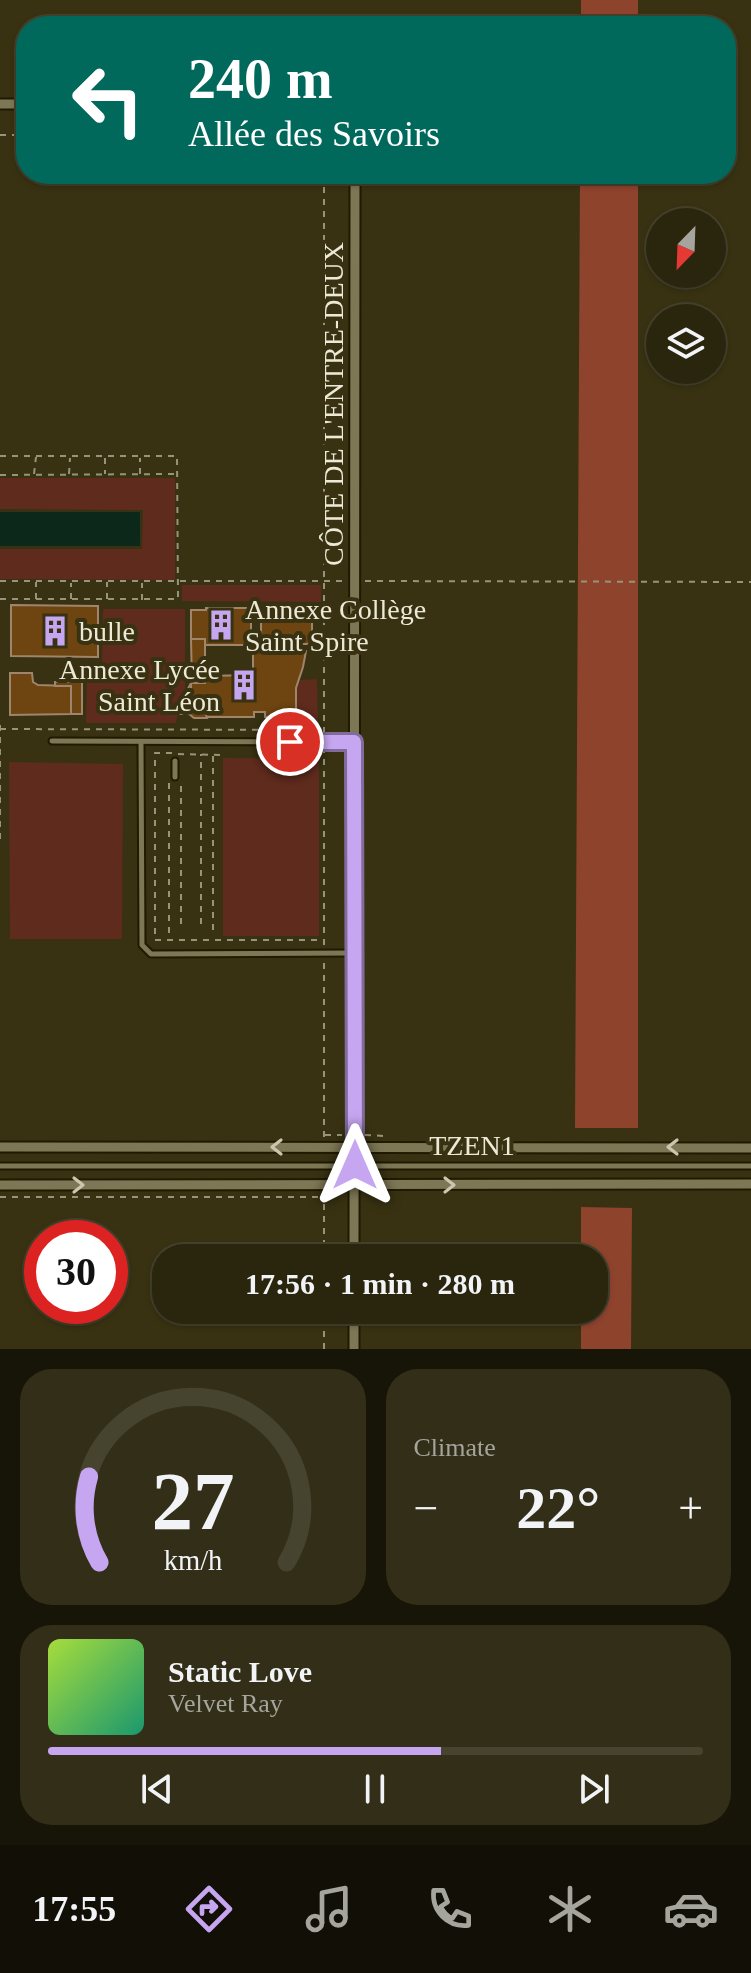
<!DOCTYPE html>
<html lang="en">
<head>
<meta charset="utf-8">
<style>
  body { margin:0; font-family:Georgia,serif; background:#322e17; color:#f1f3f6; height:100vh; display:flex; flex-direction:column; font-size:30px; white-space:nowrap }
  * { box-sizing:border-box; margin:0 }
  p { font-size:26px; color:#a5a59e }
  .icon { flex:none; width:44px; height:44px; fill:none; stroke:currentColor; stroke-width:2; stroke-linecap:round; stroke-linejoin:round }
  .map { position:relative; height:1349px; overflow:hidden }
  .panel { display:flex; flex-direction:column; gap:20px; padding:20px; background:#171508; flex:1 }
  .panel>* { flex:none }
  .banner { position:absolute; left:16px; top:16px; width:720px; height:168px; border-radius:32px; box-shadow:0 2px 6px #0004,0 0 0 2px #46432e; background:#00695c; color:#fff; overflow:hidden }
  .needle { width:52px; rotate:203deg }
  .buttons { position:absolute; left:646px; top:208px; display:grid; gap:16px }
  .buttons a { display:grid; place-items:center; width:80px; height:80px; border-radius:50%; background:#2a260e; box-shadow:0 2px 6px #0004,0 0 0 2px #46432e; font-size:40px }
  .speed { position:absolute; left:24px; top:1220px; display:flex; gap:16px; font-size:40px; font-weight:700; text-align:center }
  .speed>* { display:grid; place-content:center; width:104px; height:104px; border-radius:50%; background:#2a260e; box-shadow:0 2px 6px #0004,0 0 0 2px #46432e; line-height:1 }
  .speed .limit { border:12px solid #d22; background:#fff; color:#111 }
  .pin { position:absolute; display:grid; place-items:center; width:68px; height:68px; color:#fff; margin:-34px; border:4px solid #fff; border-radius:50%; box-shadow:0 2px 8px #0007 }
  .me { position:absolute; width:88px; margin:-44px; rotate:0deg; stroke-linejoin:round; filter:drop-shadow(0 0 6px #0008) }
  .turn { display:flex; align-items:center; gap:28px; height:168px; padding:0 40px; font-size:36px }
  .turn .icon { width:104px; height:104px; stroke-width:2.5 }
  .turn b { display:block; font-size:56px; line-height:68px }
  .big { font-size:60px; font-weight:700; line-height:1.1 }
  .panel .card { flex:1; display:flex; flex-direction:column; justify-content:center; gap:12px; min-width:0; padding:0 28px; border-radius:32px; background:#322e17 }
  .panel .dial { align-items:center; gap:0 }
  .dial svg { height:208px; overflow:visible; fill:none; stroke:#46432e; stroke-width:7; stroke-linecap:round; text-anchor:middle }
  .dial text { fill:#f1f3f6; stroke:none }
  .song { display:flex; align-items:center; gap:24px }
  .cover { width:96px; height:96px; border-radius:12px; background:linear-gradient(135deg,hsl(80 70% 55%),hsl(160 70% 35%)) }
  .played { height:8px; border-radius:4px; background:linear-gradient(90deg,#c6a6f0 60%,#46432e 60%) }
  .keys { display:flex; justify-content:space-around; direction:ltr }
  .heat { display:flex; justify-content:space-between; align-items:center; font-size:44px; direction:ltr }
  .panel .tiles { flex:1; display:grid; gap:20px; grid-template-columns:1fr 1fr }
  .card:last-child { grid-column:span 2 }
  .trip { position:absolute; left:152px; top:1244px; width:456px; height:80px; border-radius:32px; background:#2a260e; box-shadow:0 2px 6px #0004,0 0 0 2px #46432e; font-weight:700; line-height:80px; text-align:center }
  .tabs { display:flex; height:128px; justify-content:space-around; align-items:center; background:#110f06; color:#a5a59e }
  .tabs .icon { width:56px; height:56px }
  .tabs .active { color:#c6a6f0 }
  .tabs b { font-size:36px; color:#f1f3f6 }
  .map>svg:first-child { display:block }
  .green { fill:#5f2b1d }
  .forest { fill:#8e432d }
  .water { fill:#0b281a }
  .building { fill:#6e4510; stroke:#9f856b; stroke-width:2 }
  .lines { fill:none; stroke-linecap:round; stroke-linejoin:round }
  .service-casing { stroke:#201a00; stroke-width:9 }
  .minor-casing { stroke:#201a00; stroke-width:13 }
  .path { stroke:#98947b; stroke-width:2; stroke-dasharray:6 6; stroke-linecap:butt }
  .service { stroke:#7d7755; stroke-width:5 }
  .minor { stroke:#7d7755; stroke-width:9 }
  .oneway { stroke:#cbc7af }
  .route-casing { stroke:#816c9c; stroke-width:20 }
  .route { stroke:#c6a6f0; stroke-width:14 }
  .labels { text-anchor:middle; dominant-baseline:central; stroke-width:8; stroke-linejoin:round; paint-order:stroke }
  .street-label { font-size:28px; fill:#ece9d6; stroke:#383212 }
  .poi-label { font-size:28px; fill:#ece9d6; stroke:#383212; text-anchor:start }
</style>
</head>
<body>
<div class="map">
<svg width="751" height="1349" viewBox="0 0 751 1349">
  <rect width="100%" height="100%" fill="#383212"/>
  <!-- green -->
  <g class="green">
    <polygon points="0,478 175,478 175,580 0,579 0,549 142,549 143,510 0,509"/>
    <polygon points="182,585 321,585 321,602 182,601"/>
    <polygon points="103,609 185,609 185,712 178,712 176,723 86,723 87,680 66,680 66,665 102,665"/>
    <polygon points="317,679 318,727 268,726 268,717 296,716 296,688 301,680"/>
    <polygon points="223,758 319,759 319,936 223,936"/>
    <polygon points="9,762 123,764 122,939 10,939"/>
  </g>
  <!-- forest -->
  <g class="forest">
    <rect x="581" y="0" width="57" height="26"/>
    <polygon points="580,174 638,174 638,1128 575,1128"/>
    <polygon points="581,1207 632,1208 631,1349 581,1349 581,1310 594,1310 594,1258 581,1258"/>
  </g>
  <!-- water -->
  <rect class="water" x="0" y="512" width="140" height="34"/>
  <!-- building -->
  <g class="building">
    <polygon points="11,605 98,606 98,657 11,656"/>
    <polygon points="312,605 312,644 261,644 261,607"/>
    <polygon points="206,608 251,608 251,645 205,645 205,639 191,639 191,610 206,610"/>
    <polygon points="191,639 205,639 205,683 192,683"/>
    <polygon points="253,651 306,651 303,667 296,688 296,716 265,717 265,712 254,712 254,717 206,717 205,712 191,712 191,683 205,683 205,676 253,675"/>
    <polygon points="10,673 32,673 33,682 38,685 71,686 71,714 10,715"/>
    <polygon points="55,682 82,682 82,714 71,714 71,686 55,686"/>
    <polygon points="191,683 191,712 205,712 207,718 194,718 189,714 180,714 183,698"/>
  </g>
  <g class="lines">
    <!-- service casing -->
    <g class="service-casing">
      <g id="service">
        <polyline points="52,741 354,742"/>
        <polyline points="141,742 142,945 151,954 353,953"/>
        <polyline points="175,761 175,777"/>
        <polyline points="0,1166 751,1166"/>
      </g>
    </g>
    <!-- minor casing -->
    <g class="minor-casing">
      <g id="minor">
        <polyline points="0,104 26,104"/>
        <polyline points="0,1147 751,1148"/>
        <polyline points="0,1185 751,1184"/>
        <polyline points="354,1258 355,174"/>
        <polyline points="354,1349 354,1310"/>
      </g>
    </g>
    <!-- path -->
    <g class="path">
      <polyline points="0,135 26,135"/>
      <polyline points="0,456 177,456 178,596 178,599 0,599"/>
      <polyline points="105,458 105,474"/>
      <polyline points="34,474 36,457"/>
      <polyline points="69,474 70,458"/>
      <polyline points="140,474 140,458"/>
      <polyline points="0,475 177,474"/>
      <polyline points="0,581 343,581"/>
      <polyline points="365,581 751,582"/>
      <polyline points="36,599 36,582"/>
      <polyline points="71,599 71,583"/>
      <polyline points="107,599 107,582"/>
      <polyline points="142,600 142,583"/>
      <polyline points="0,725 0,839"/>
      <polyline points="0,729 323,730"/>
      <polyline points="324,733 324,174"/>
      <polyline points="172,753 155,753 155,940 321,940"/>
      <polyline points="178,754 221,755"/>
      <polyline points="213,756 213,935"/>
      <polyline points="169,783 169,934"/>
      <polyline points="181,924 181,785"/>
      <polyline points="201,924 201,754"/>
      <polyline points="324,945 324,751"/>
      <polyline points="324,963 324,1137"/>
      <polyline points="325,1135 342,1135"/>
      <polyline points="365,1135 385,1136"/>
      <polyline points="0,1197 323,1197"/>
      <polyline points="324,1258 324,1195"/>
      <polyline points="324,1349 324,1310"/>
    </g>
    <!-- service -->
    <use href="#service" class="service"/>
    <!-- minor -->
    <use href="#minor" class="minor"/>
  </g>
  <!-- one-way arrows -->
  <defs><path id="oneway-chevron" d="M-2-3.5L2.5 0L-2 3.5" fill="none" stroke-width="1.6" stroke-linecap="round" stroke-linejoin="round" transform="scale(2)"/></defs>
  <g class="oneway">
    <use href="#oneway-chevron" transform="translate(277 1147) rotate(-180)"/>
    <use href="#oneway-chevron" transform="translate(673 1147) rotate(-180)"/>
    <use href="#oneway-chevron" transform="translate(78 1185)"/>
    <use href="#oneway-chevron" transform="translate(449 1185)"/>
  </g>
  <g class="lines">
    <!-- route casing -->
    <g class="route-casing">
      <polyline id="route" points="290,742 354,742 355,1165"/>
    </g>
    <!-- route -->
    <use href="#route" class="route"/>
  </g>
  <!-- icons -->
  <defs>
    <g id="building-bare" transform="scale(2.4)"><path d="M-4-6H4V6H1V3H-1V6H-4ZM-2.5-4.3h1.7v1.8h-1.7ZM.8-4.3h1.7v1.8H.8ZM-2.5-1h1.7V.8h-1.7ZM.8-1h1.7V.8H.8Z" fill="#c6a6f0" stroke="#383212" stroke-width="2.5" paint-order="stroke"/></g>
  </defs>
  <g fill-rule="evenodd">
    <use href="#building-bare" x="221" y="625"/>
    <use href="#building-bare" x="55" y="631"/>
    <use href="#building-bare" x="244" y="685"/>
  </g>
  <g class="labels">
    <!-- street labels -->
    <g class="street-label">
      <text transform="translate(333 404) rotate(-90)">CÔTE DE L'ENTRE-DEUX</text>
      <text x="472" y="1145">TZEN1</text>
    </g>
    <!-- poi labels -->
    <g class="poi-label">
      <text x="245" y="609">Annexe Collège<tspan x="245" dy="32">Saint Spire</tspan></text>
      <text x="79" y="631">bulle</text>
      <text x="220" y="669" text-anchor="end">Annexe Lycée<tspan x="220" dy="32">Saint Léon</tspan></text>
    </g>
  </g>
</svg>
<div class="buttons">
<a><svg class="needle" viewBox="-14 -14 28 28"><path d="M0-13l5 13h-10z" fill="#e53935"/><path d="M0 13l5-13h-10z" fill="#a5a59e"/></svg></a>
<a><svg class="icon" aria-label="layers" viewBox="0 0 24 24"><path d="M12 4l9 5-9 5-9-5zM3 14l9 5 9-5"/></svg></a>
</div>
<div class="speed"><div class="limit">30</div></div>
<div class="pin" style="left:290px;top:742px;background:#d93025"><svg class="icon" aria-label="arrive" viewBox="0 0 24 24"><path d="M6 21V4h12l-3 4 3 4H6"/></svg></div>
<svg class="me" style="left:355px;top:1165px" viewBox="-20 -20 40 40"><path d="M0-17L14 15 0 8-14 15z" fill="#c6a6f0" stroke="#fff" stroke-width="4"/></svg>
<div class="trip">17:56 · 1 min · 280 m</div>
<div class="banner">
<div class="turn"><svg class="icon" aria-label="left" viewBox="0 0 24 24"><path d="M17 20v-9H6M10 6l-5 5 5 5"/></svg><div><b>240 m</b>Allée des Savoirs</div></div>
</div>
</div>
<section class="panel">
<div class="tiles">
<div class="card dial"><svg viewBox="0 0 100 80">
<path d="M14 69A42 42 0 1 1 86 69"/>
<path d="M14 69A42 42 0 0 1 10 36" stroke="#c6a6f0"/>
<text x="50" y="56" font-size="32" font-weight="700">27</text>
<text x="50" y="72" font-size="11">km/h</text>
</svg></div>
<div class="card"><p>Climate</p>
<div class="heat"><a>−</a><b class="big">22°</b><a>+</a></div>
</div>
<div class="card">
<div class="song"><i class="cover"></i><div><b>Static Love</b><p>Velvet Ray</p></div></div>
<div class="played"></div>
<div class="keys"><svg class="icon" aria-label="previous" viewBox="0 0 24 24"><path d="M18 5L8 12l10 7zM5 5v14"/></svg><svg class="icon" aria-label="pause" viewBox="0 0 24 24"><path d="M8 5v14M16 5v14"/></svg><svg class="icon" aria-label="next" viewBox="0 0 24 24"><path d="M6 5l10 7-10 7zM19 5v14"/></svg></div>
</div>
</div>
</section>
<nav class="tabs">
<b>17:55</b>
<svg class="icon active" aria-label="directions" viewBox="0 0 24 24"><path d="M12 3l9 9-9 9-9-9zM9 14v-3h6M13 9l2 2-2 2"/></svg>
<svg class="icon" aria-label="music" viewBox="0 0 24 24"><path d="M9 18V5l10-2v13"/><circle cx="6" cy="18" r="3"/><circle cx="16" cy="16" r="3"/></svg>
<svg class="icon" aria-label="phone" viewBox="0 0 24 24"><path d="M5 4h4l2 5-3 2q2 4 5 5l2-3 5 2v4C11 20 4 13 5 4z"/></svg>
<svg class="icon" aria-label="climate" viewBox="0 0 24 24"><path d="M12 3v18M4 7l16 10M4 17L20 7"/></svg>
<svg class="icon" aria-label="car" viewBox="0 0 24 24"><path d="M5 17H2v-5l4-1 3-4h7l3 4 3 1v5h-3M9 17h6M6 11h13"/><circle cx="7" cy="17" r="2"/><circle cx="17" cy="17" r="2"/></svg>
</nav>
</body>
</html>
